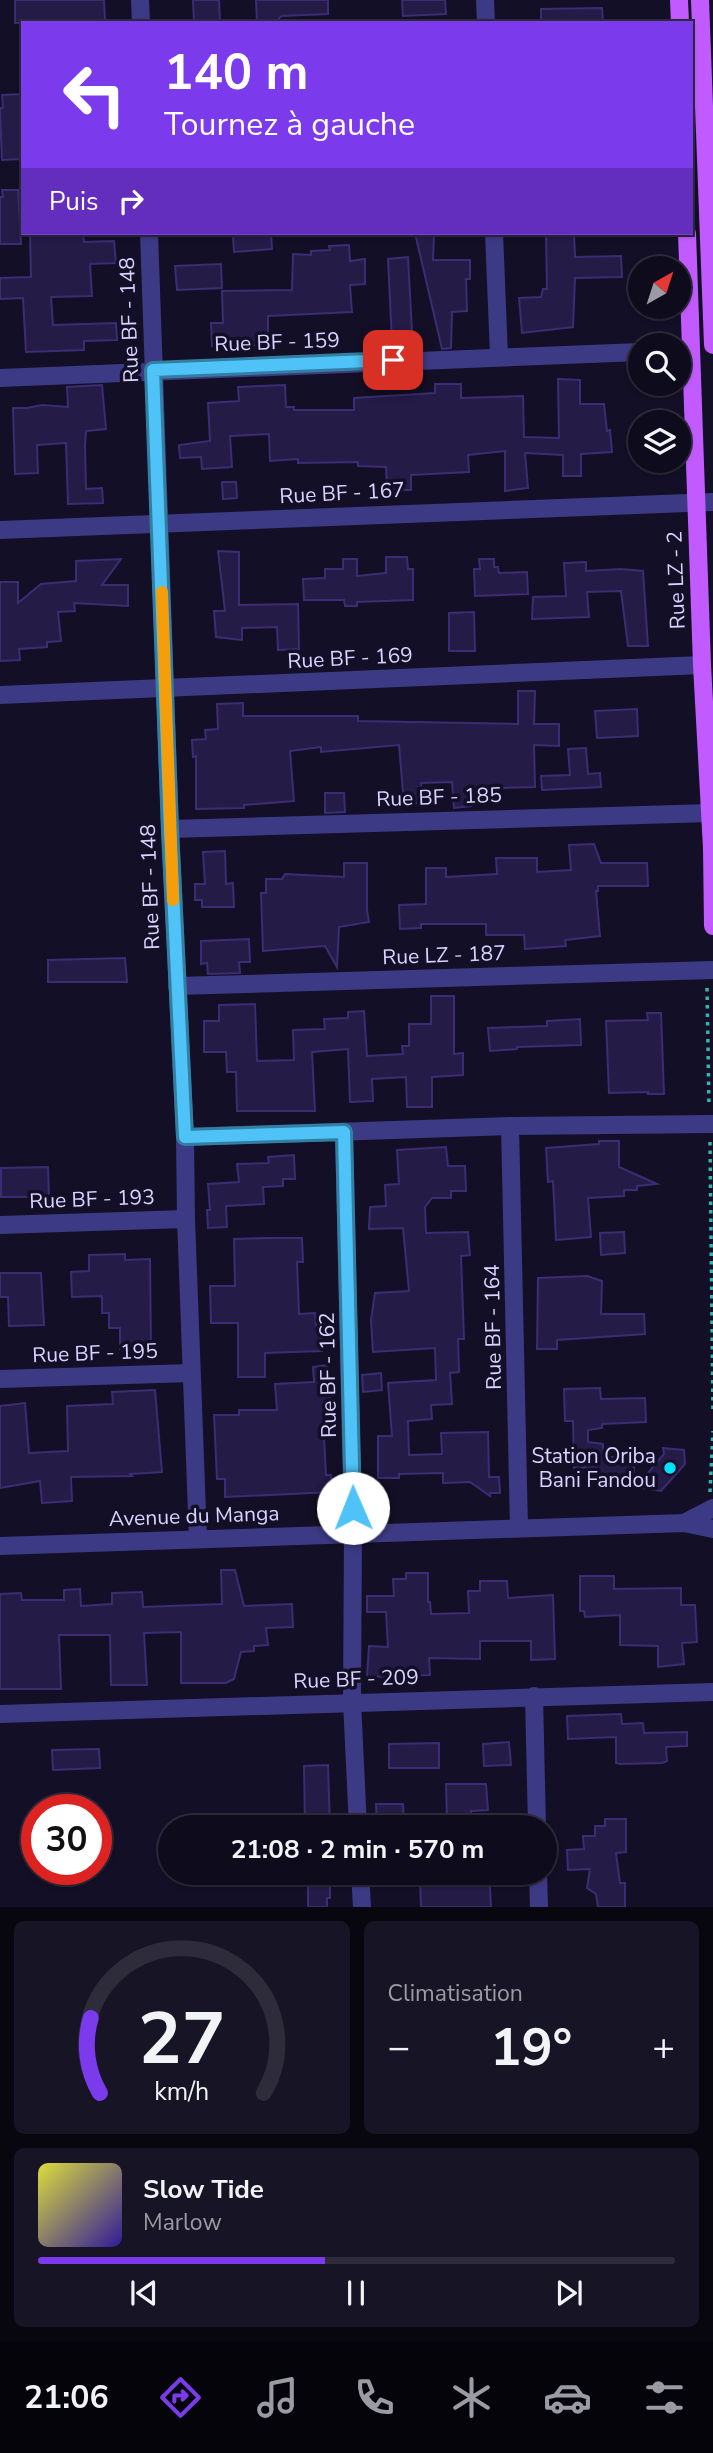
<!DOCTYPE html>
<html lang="fr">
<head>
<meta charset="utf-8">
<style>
  body { margin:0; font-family:"Nunito Sans",sans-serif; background:#171425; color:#f1f3f6; height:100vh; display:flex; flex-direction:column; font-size:26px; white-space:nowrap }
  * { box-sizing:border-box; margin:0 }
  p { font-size:23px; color:#9b9ba3 }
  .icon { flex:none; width:38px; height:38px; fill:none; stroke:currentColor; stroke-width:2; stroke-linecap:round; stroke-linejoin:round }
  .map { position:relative; height:1907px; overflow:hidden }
  .panel { display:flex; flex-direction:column; gap:14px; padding:14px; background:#08060f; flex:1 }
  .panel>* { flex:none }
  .guide { position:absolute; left:21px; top:21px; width:672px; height:214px; border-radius:0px; box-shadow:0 2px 5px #0004,0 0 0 2px #2e2b3b; background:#7c3aed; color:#fff; overflow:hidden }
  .needle { width:46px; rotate:39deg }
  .tools { position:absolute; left:628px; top:256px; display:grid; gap:14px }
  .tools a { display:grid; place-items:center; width:63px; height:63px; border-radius:50%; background:#0e0b1c; box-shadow:0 2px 5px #0004,0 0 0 2px #2e2b3b; font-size:35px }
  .speed { position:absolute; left:21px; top:1794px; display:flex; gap:14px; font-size:35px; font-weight:700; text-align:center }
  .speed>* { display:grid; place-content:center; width:91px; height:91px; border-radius:50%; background:#0e0b1c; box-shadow:0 2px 5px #0004,0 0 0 2px #2e2b3b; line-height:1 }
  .speed .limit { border:10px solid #d22; background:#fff; color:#111 }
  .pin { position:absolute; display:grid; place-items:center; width:60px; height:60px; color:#fff; margin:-30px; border-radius:14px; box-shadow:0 4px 10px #0006 }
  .me { position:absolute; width:77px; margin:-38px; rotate:359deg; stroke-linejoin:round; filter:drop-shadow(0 0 5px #0008) }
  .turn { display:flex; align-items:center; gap:24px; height:147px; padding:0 28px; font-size:32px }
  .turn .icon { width:91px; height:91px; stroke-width:2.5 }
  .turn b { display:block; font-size:49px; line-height:60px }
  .then { display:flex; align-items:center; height:66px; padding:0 28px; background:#0003; gap:14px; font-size:26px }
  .big { font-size:52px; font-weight:700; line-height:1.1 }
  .panel .tile { flex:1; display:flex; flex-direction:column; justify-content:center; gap:10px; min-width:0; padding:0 24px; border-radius:10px; background:#171425 }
  .panel .dial { align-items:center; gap:0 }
  .dial svg { height:182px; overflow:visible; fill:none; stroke:#2e2b3b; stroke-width:7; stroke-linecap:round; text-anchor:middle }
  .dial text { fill:#f1f3f6; stroke:none }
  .song { display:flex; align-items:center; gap:21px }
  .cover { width:84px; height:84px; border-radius:10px; background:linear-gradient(135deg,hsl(60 70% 55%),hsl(250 70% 35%)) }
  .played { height:7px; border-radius:4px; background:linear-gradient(90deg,#7c3aed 45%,#2e2b3b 45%) }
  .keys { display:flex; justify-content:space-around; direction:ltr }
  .heat { display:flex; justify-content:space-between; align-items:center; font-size:38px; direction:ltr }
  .panel .tiles { flex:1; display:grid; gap:14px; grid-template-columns:1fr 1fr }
  .tile:last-child { grid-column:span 2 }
  .trip { position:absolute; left:158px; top:1815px; width:399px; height:70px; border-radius:35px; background:#0e0b1c; box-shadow:0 2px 5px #0004,0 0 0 2px #2e2b3b; font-weight:700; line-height:70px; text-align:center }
  .tabs { display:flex; height:112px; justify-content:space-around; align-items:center; background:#06040b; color:#9b9ba3 }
  .tabs .icon { width:49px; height:49px }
  .tabs .current { color:#7c3aed }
  .tabs b { font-size:32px; color:#f1f3f6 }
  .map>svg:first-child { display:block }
  .building { fill:#241b47; stroke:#3b2d73; stroke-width:2 }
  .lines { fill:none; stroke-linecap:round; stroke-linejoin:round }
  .path { stroke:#2fb8b0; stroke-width:3.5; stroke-dasharray:3.5 5; stroke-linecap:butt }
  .minor { stroke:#3d3a85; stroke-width:18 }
  .major { stroke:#c25bff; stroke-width:18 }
  .route-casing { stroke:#337fa1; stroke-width:18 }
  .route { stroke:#4fc3f7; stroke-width:12 }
  .slow { stroke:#f59e0b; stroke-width:12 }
  .poi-dot { fill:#00e5ff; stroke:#130f26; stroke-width:2.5 }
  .labels { text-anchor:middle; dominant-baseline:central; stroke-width:7; stroke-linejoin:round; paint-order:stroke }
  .street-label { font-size:21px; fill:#d9d4ff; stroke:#130f26 }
  .poi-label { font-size:21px; fill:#d9d4ff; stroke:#130f26; text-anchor:end }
</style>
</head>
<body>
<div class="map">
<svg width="713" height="1907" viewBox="0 0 713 1907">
  <rect width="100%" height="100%" fill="#130f26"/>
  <!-- building -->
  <g class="building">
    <polygon points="15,0 104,0 105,20 15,23"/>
    <polygon points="193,0 219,0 220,23 194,23"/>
    <polygon points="256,0 328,0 328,14 282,16 279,18 279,23 257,23"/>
    <polygon points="402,0 445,0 446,14 403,16"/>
    <polygon points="602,8 603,23 541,23 541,9"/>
    <polygon points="23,94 23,159 2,160 0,111 0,108 3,108 2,95"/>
    <polygon points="2,190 18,190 21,244 0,244 0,197 3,197"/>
    <polygon points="30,233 83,233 84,242 114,241 116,263 90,264 92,296 51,297 53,325 116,323 117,340 84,341 84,350 26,352 23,298 0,299 0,278 31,277"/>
    <polygon points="271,233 272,249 234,252 233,235"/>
    <polygon points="415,233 434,233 433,260 470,260 470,279 466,279 467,311 452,312 451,348 442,349"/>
    <polygon points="546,233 574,233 575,257 621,256 622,277 575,278 573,327 522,333 519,298 541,297 543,289 547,289"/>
    <polygon points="349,245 350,261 365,259 365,284 350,285 352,312 268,316 268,345 212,346 211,323 223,323 222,291 292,290 293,254 311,255 311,251 330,250 329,246"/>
    <polygon points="408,257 412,332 406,333 406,341 392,342 388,259"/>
    <polygon points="221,264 222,288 177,290 175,266"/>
    <polygon points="558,379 580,380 580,404 604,404 607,431 610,430 612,452 581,454 581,476 563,476 563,455 525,453 528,488 505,491 505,451 468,455 469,472 411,475 411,490 387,490 386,467 358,466 358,462 298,463 298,459 270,461 269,434 230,436 232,467 202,469 201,457 180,458 179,445 210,441 208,403 239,401 238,387 285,385 286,407 294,407 294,410 354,410 354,398 435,393 435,384 461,384 461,398 523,396 524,437 559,438"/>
    <polygon points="102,385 106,429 86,431 85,446 86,489 102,488 103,503 68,504 66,443 37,445 38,473 15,474 13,408 27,408 42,405 68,407 67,387"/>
    <polygon points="222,482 236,482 237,498 223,499"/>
    <polygon points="218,551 239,552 239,605 298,604 299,649 278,650 277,627 242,628 242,640 216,637 214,611 225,611"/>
    <polygon points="386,557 407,557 408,569 413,569 413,600 357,602 357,606 345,606 344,600 304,600 303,579 325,578 325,569 343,569 343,559 357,559 357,576 386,573"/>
    <polygon points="121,559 102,585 128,585 128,606 74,603 75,611 58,612 61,641 47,642 47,647 19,649 20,660 0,661 0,582 18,582 18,603 41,584 76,581 76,561"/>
    <polygon points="479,559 494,559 494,567 498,567 499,573 527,572 528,594 475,596 474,569 480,569"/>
    <polygon points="586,562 586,571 621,569 643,571 648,646 628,646 621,591 587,592 589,617 532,619 533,597 566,596 564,563"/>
    <polygon points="474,612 475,651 449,651 449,613"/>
    <polygon points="518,691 535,691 534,724 559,724 559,746 534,745 535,787 470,789 471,806 454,808 452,782 421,783 422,803 404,804 399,745 321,752 321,747 290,751 294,801 244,805 244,808 196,809 196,756 193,757 192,740 206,739 205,730 218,729 217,704 243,703 243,716 358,716 358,721 518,724"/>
    <polygon points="637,709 638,736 597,738 595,711"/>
    <polygon points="586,748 588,774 600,773 601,787 542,790 541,776 570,775 568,749"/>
    <polygon points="325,793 344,793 345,812 325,813"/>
    <polygon points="594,844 601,863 647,863 648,886 598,886 598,891 596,891 600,936 565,940 566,946 525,949 524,935 486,935 486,924 421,924 421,928 400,929 399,905 426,904 426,868 446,868 446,877 497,874 496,858 537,858 537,872 571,870 569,845"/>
    <polygon points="225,851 226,884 233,883 234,907 202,907 202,900 195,900 195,884 205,884 203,852"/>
    <polygon points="344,863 367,863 367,910 369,922 339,927 337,967 325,946 263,951 261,893 266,893 266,879 282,879 285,874 344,877"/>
    <polygon points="249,939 250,962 239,962 240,973 208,974 207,963 201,964 201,941"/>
    <polygon points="125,958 127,982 48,982 48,960"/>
    <polygon points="431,996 454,996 454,1054 463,1053 463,1075 432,1077 432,1107 407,1107 406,1077 372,1079 373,1101 350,1102 348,1049 312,1052 315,1111 237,1111 236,1072 227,1072 226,1052 204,1052 204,1021 219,1021 219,1005 255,1004 257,1061 294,1060 293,1030 325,1029 324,1019 348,1018 348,1012 364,1011 367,1056 403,1054 402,1046 409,1046 409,1024 431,1024"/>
    <polygon points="647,1013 661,1013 664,1094 648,1094 648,1092 609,1093 606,1021 648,1020"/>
    <polygon points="580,1019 581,1045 517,1047 517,1049 490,1051 488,1028 547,1026 547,1021"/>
    <polygon points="599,1141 619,1141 619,1167 657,1184 637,1186 637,1190 624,1190 624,1196 588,1198 591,1237 556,1240 553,1181 548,1182 546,1148 599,1144"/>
    <polygon points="446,1147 448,1166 465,1166 466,1191 451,1191 451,1198 432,1198 425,1207 426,1233 468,1232 470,1255 461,1256 464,1339 458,1339 459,1372 450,1373 452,1404 431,1405 432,1419 408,1421 409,1455 442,1454 441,1433 488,1432 489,1477 499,1477 500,1493 490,1493 490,1496 470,1482 443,1483 443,1473 399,1474 399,1478 378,1478 378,1436 392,1436 388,1383 436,1380 435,1348 373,1352 371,1320 375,1293 409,1291 403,1228 369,1229 370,1207 386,1206 385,1185 399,1184 397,1150"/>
    <polygon points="294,1155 295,1179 283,1179 283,1186 263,1187 264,1204 226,1206 227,1227 208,1228 207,1210 210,1210 208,1184 239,1182 237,1164 269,1163 268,1157"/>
    <polygon points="48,1167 49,1197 1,1197 1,1168"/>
    <polygon points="624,1232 625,1253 601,1255 600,1233"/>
    <polygon points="266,1238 302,1238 303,1262 297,1262 299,1314 315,1313 316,1325 321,1325 322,1351 265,1353 265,1377 238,1377 238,1323 211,1323 210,1286 235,1286 234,1239"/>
    <polygon points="125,1254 125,1260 150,1259 151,1348 120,1349 120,1328 109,1328 109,1313 102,1313 102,1296 72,1297 71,1272 89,1271 89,1255"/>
    <polygon points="0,1273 41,1273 44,1325 9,1326 8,1297 0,1297"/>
    <polygon points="587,1276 602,1281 601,1314 644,1314 645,1334 557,1340 557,1349 537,1349 538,1278"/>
    <polygon points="327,1365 334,1435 324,1436 326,1475 331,1475 332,1492 225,1497 225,1479 217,1479 214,1415 239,1415 239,1410 277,1410 275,1384 314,1382 313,1367"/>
    <polygon points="381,1373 382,1390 363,1392 362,1375"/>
    <polygon points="600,1388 601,1399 645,1398 646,1422 602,1424 602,1428 588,1430 588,1442 603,1444 603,1457 634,1457 634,1487 598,1487 597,1467 574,1468 573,1421 565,1421 564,1389"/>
    <polygon points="155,1390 162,1472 130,1474 132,1476 71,1477 72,1501 42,1503 40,1481 0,1488 0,1406 25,1403 29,1453 68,1451 67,1406 113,1404 112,1392"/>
    <polygon points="663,1448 684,1450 685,1464 661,1491 636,1487 664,1454"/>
    <polygon points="221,1570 235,1570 244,1606 292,1604 293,1627 266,1628 268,1645 254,1646 254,1651 241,1652 234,1679 226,1683 181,1683 181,1632 144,1633 147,1685 111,1685 110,1635 59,1635 61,1689 0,1689 0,1594 21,1593 22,1600 64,1600 64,1590 80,1589 81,1606 112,1604 112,1593 142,1592 143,1607 222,1604"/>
    <polygon points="406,1573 428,1573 428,1602 430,1602 431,1614 469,1613 468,1591 480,1591 480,1581 507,1581 508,1598 553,1595 555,1659 531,1660 531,1641 480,1641 480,1659 429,1658 430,1675 367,1677 369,1646 388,1647 386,1612 367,1612 367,1596 394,1596 393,1579 406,1579"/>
    <polygon points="580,1576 614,1576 614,1589 681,1588 681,1605 695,1605 697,1642 682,1643 684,1664 658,1667 658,1646 620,1645 620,1615 585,1617 584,1611 580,1611"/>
    <polygon points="621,1714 622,1724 643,1723 644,1733 687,1732 687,1746 666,1747 667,1761 662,1763 620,1764 616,1763 616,1737 568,1739 567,1716"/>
    <polygon points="509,1742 511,1765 484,1766 483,1744"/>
    <polygon points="439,1743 439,1768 389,1768 389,1744"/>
    <polygon points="99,1749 100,1768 53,1770 52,1750"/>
    <polygon points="328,1765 330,1827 305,1827 304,1766"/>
    <polygon points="446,1784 486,1784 488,1810 471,1811 470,1820 447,1821"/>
    <polygon points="376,1804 403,1804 404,1826 377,1826"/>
    <polygon points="605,1819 626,1819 626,1852 616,1853 620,1883 625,1883 625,1907 598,1907 596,1894 587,1888 590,1869 568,1870 567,1850 584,1849 583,1836 595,1836 595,1826 605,1826"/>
    <polygon points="308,1872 330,1872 330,1898 327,1898 327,1907 308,1907"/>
    <polygon points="430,1872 489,1872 491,1907 421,1907 420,1879 431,1878"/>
  </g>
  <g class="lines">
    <!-- path -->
    <g class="path">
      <polyline points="707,988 709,1106"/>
      <polyline points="710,1142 713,1414"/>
      <polyline points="710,1492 713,1431"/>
    </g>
    <!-- minor -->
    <g class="minor">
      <polyline points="140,0 141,23"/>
      <polyline points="485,0 486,23"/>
      <polyline points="149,233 170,829 185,1137 186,1219 198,1539"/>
      <polyline points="494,233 499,356"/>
      <polyline points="0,378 640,352"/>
      <polyline points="0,530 713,502"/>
      <polyline points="0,695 702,665"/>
      <polyline points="170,829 710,813"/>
      <polyline points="177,986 713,970"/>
      <polyline points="510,1126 519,1528"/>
      <polyline points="344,1132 353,1534 352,1702 358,1827"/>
      <polyline points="185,1137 510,1126 713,1124"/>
      <polyline points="0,1225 186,1219"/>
      <polyline points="0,1379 191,1373"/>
      <polyline points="684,1523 713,1508"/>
      <polyline points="0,1546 684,1523 713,1529"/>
      <polyline points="534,1696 537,1827"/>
      <polyline points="0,1714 713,1692"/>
      <polyline points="360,1872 362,1907"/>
      <polyline points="538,1872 539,1907"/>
    </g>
    <!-- major -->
    <g class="major">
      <polyline points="679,0 680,23"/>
      <polyline points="700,0 713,345"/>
      <polyline points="687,233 702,665 712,848 713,926"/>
    </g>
  </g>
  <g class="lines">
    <!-- route casing -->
    <g class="route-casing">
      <polyline id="route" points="353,1508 344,1132 185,1137 170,830 153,370 393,360"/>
    </g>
    <!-- route -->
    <use href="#route" class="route"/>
    <!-- slow -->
    <polyline class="slow" points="162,592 173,900"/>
  </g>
  <!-- markers -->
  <circle class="poi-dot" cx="670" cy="1468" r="7"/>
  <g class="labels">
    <!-- street labels -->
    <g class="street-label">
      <text transform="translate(129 320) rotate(-92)">Rue BF - 148</text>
      <text transform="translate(277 342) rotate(-2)">Rue BF - 159</text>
      <text transform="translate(342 493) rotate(-3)">Rue BF - 167</text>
      <text transform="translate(676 580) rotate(-92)">Rue LZ - 2</text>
      <text transform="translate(350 658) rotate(-3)">Rue BF - 169</text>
      <text transform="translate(439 797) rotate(-2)">Rue BF - 185</text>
      <text transform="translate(150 887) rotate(-92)">Rue BF - 148</text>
      <text transform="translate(444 955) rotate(-2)">Rue LZ - 187</text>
      <text transform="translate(92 1199) rotate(-2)">Rue BF - 193</text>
      <text transform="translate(493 1327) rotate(-91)">Rue BF - 164</text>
      <text transform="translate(95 1353) rotate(-2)">Rue BF - 195</text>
      <text transform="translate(328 1375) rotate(-91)">Rue BF - 162</text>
      <text transform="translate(194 1516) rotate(-2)">Avenue du Manga</text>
      <text transform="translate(356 1679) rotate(-2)">Rue BF - 209</text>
    </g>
    <!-- poi labels -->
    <g class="poi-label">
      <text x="656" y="1456">Station Oriba<tspan x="656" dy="24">Bani Fandou</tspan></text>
    </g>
  </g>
</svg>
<div class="tools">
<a><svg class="needle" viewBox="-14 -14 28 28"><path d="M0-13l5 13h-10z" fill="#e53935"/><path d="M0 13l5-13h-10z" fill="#9b9ba3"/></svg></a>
<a><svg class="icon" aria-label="search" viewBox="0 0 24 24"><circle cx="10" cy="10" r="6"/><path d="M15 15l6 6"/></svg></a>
<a><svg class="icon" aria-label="layers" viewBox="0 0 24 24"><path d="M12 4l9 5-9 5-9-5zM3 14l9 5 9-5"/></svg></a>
</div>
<div class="speed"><div class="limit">30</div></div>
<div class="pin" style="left:393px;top:360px;background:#d93025"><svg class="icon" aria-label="arrive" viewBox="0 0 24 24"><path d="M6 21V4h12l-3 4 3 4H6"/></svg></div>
<svg class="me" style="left:353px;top:1508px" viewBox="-20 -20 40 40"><circle r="19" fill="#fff"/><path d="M0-13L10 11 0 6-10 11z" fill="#4fc3f7"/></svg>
<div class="trip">21:08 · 2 min · 570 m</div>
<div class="guide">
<div class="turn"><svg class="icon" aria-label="left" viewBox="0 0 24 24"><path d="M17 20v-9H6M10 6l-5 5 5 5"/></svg><div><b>140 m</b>Tournez à gauche</div></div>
<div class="then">Puis<svg class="icon" aria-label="right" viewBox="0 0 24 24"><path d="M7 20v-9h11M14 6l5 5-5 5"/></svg></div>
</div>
</div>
<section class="panel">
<div class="tiles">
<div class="tile dial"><svg viewBox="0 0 100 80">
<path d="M14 69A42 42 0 1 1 86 69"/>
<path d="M14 69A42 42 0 0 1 10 36" stroke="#7c3aed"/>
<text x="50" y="56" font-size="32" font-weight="700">27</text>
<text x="50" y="72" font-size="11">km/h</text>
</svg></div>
<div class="tile"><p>Climatisation</p>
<div class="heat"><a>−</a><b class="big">19°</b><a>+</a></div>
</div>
<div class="tile">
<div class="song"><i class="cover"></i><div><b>Slow Tide</b><p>Marlow</p></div></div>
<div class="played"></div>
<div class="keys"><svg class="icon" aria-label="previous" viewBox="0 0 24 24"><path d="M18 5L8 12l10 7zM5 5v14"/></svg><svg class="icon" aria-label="pause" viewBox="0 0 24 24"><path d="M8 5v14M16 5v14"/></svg><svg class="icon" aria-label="next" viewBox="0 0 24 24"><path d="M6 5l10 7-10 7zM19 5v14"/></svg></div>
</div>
</div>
</section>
<nav class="tabs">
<b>21:06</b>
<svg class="icon current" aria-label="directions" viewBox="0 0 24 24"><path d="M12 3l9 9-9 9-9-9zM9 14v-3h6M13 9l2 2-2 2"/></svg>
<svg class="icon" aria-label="music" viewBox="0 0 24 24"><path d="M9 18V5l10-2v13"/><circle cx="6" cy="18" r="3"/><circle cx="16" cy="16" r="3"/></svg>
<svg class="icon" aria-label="phone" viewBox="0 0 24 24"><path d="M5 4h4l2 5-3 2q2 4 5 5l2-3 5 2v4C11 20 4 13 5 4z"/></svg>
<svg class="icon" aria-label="climate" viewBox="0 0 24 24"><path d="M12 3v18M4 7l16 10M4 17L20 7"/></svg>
<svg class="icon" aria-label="car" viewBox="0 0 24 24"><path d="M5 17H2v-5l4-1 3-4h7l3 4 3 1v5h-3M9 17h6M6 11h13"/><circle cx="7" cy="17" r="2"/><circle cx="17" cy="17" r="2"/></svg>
<svg class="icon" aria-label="filters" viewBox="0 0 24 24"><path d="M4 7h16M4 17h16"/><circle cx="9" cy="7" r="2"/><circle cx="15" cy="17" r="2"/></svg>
</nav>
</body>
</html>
